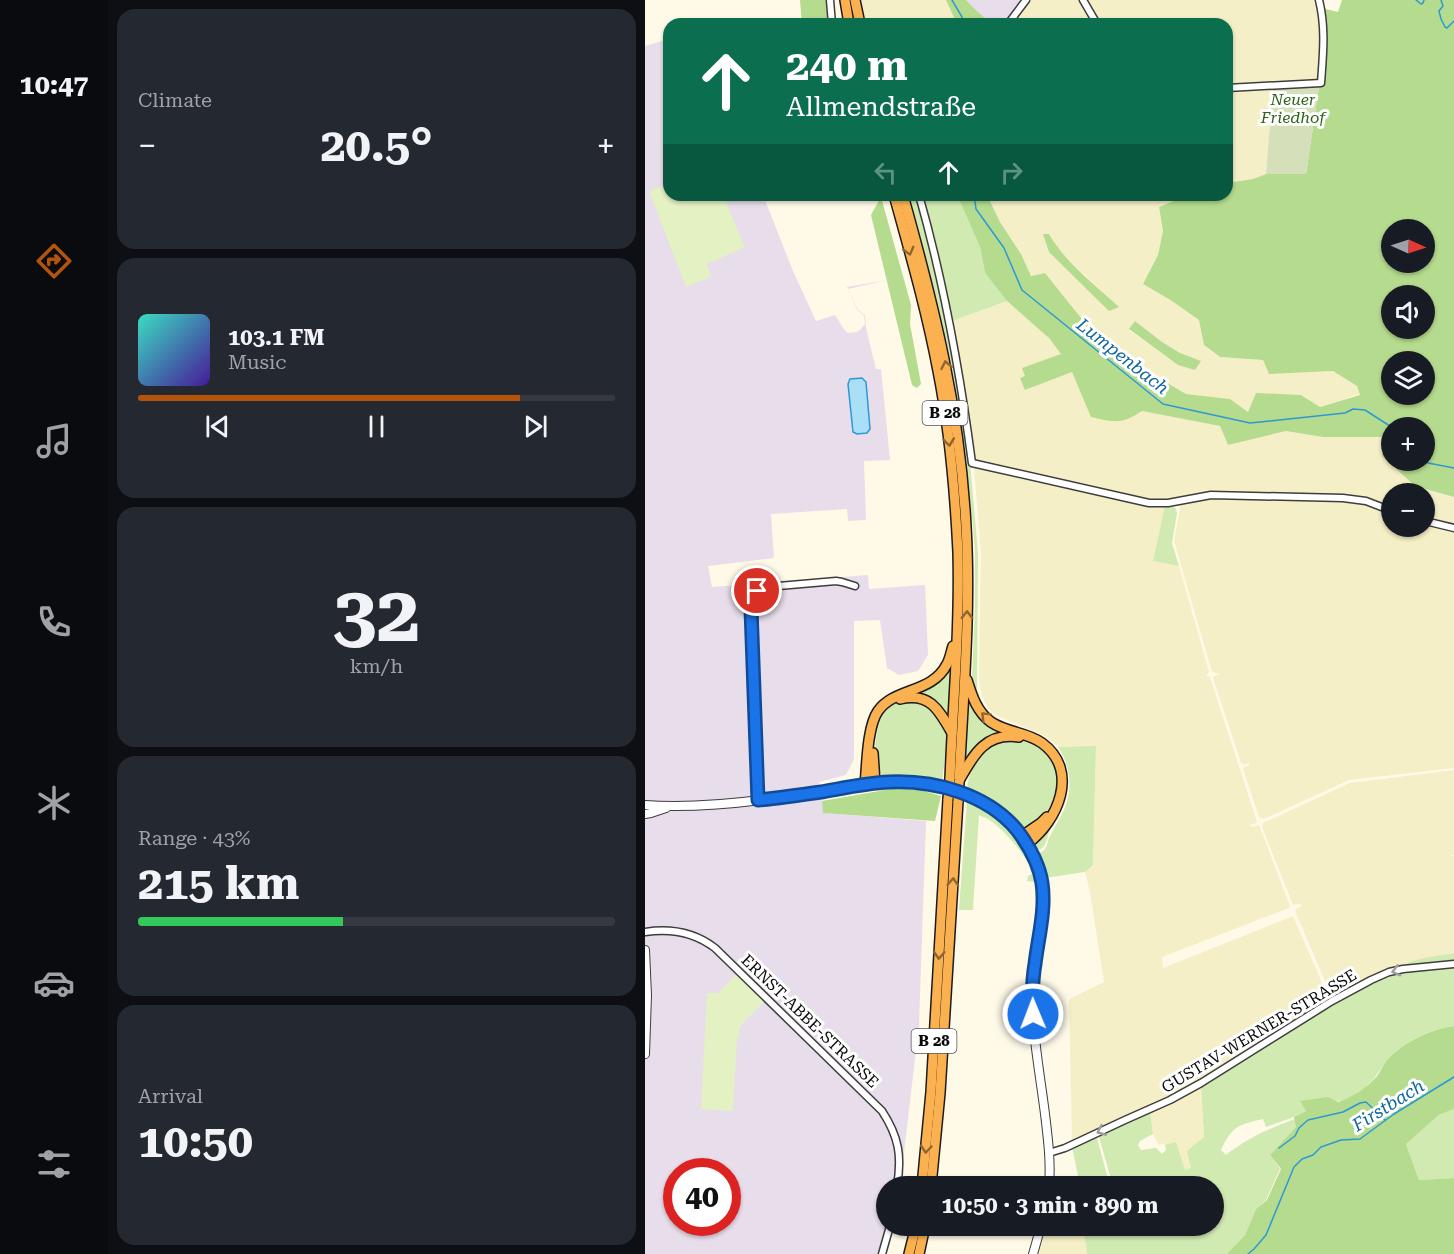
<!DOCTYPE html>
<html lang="en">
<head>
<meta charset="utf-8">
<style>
  body { margin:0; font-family:"Roboto Serif",serif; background:#242831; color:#f1f3f6; height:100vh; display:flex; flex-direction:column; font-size:22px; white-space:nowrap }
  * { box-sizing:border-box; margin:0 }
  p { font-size:20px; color:#9ea1a6 }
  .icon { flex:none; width:33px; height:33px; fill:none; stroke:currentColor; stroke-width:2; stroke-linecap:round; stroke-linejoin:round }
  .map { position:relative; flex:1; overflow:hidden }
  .panel { display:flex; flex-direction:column; gap:9px; padding:9px; background:#0d0f14; width:537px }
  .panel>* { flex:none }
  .guide { position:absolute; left:18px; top:18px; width:570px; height:183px; border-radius:18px; box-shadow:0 2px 4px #0004; background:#0b6e4f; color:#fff; overflow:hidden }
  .needle { width:39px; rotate:93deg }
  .buttons { position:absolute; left:736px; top:219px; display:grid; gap:12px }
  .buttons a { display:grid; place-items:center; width:54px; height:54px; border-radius:50%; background:#171b24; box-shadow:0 2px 4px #0004; font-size:30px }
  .speed { position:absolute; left:18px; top:1158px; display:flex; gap:12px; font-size:30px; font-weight:700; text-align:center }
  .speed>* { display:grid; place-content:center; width:78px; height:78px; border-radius:50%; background:#171b24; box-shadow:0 2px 4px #0004; line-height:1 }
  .speed .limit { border:9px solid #d22; background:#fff; color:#111 }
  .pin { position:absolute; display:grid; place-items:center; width:51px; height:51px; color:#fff; margin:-26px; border:3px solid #fff; border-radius:50%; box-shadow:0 2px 6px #0007 }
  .me { position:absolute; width:66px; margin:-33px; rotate:359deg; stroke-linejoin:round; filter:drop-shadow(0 0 4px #0008) }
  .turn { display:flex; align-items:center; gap:21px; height:126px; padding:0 24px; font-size:27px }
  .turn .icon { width:78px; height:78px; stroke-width:2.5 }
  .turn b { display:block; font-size:42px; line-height:51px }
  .lanes { display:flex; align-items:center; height:57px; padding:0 24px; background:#0003; justify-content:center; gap:30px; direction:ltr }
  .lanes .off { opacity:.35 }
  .big { font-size:45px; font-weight:700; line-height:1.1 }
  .panel .widget { flex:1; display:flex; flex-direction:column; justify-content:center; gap:9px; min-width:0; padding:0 21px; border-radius:18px; background:#242831 }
  .panel .dial { align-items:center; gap:0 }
  .dial b { font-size:78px; line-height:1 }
  .song { display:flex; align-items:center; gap:18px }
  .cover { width:72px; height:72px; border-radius:9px; background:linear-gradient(135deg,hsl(170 70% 55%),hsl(260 70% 35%)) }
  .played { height:6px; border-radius:3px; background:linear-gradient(90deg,#b45309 80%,#363941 80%) }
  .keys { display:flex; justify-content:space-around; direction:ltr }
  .heat { display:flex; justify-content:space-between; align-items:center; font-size:33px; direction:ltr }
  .charge { height:9px; border-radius:4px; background:linear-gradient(90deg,#34c759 43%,#363941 0) }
  .trip { position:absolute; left:231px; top:1176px; width:348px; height:60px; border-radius:30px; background:#171b24; box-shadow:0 2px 4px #0004; font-weight:700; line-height:60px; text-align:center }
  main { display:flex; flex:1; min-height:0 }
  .dock { display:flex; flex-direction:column; width:108px; justify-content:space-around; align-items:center; background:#090b0e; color:#9ea1a6 }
  .dock .icon { width:42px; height:42px }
  .dock .on { color:#b45309 }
  .dock b { font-size:27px; color:#f1f3f6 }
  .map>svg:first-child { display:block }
  .industrial { fill:#e8ddea; fill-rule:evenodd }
  .farmland { fill:#f5efc7; fill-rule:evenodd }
  .green { fill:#d1eab1 }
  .forest { fill:#b5db8f; fill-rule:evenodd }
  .cemetery { fill:#d5e0ba }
  .pitch { fill:#e3f1c3 }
  .water { fill:#aadff8; stroke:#2f98d2; stroke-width:1.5 }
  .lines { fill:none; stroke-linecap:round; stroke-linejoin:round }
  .stream { stroke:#2f98d2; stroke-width:1.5 }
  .minor-casing { stroke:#3d3d3d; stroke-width:9 }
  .tertiary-casing { stroke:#3d3d3d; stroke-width:10 }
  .trunk-casing { stroke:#1b1b1b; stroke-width:12 }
  .minor { stroke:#fff; stroke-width:6 }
  .tertiary { stroke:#fff; stroke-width:8 }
  .trunk { stroke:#fcb151; stroke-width:9 }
  .trunk-bridge-casing { stroke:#1b1b1b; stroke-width:12; stroke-linecap:butt }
  .trunk-bridge { stroke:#fcb151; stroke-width:9 }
  .oneway { stroke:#8f6631 }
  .oneway2 { stroke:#9d9d9d }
  .route-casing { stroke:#114b97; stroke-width:15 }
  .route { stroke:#1a73e8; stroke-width:10 }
  .labels { text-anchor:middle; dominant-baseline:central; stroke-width:6; stroke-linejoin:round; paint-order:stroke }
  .shield { fill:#fff; stroke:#545454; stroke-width:1.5 }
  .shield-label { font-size:15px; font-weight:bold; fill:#0a0a0a }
  .park-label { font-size:16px; font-style:italic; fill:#2c6319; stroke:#fff }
  .street-label { font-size:16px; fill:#0a0a0a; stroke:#fff }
  .water-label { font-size:18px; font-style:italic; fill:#10679f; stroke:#fff }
</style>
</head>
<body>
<main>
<nav class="dock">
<b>10:47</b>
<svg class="icon on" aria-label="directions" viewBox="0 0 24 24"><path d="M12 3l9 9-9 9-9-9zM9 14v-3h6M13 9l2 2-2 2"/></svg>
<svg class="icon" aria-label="music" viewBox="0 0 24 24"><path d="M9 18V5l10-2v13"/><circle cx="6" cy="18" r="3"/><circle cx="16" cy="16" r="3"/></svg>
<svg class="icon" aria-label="phone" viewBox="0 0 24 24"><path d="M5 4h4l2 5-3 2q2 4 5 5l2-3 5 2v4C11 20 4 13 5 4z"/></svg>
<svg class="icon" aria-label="climate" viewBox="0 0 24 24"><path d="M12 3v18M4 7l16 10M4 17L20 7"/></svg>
<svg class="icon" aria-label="car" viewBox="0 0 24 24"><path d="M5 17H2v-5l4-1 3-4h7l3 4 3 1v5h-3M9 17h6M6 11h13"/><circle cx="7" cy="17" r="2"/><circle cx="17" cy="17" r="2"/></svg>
<svg class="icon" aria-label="filters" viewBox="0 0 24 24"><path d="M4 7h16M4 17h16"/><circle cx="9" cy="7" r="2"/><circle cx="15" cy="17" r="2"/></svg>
</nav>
<section class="panel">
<div class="widget"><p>Climate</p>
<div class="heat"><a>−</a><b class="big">20.5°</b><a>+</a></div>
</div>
<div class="widget">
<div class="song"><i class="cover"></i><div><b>103.1 FM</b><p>Music</p></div></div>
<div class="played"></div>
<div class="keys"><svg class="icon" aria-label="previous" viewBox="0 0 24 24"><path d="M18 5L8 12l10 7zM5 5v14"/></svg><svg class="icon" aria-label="pause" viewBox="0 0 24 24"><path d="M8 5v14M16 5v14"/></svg><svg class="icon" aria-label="next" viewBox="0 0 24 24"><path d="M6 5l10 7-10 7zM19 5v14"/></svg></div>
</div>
<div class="widget dial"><b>32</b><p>km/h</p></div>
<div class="widget"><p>Range · 43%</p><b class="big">215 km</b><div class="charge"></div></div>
<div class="widget"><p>Arrival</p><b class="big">10:50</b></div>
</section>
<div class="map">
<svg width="809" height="1254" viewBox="0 0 809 1254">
  <rect width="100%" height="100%" fill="#fff9e8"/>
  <!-- industrial -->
  <g class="industrial">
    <polygon points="321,0 378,0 361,24 347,24 333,12"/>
    <path d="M24,39V195H118L148,271L171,321L190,315L198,328L203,333L212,332L215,330L220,324L219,316L212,309L202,287L242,280L203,289L212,308L220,316L221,328L231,369H236L245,460L219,461L221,520L203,521L202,509L126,514L129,558L63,566L67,587L223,575L224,589L280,585L283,655L273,671L254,675L242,668L235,620L209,621V759L201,775L174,782L179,813L281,821L274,1025L255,1186H242V1226H249L245,1244L242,1254H0V46ZM32,1172H82V1222H32Z"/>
  </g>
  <!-- farmland -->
  <g class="farmland">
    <polygon points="216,0 301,0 312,24 221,24"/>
    <polygon points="378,0 674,0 677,14 676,83 628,87 621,174 608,179 582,183 582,24 361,24"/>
    <path d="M342,195H544L514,207L518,231L513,255L498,284L527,301L555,320L559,345L574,357L618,360L624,374L688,371L712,386L715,394L675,407L656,395L603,412L585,399L541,394L475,355L436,318L400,273L386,276L376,254L355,222ZM398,234H404L411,247L423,259L473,307L464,310ZM490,321L517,342L535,353L555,361L533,365L484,330Z"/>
    <polygon points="362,301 405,339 417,354 380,376 381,390 427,372 486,418 497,411 575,426 583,445 641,431 678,437 742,437 737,456 770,486 809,497 809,525 780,519 780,494 747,494 747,508 721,499 582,493 532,500 504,501 337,464 331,461 328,456 307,321"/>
    <polygon points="332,466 520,505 508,561 534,566 564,672 561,676 565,677 612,822 606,825 606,827 614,825 645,906 644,908 517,957 518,968 648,916 684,999 683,1002 532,1095 427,1143 424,999 459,982 445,892 440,872 448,864 451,746 413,747 402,737 394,733 352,716 343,708 337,697 334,680 336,554 329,469"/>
    <polygon points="558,497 710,501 731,507 747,513 747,526 780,526 780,524 809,531 809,768 704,780 619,819 614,817 598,769 599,767 604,765 604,763 598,765 596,763 568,678 569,676 574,675 575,674 567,672 529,541 536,502"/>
    <polygon points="809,770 809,855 804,856 809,856 809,953 771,960 758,965 754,968 689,997 686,995 650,911 651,909 657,906 655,904 648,905 617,827 618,823 705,783"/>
    <polygon points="556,1086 559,1137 547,1168 540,1171 531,1143 520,1145 518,1143 514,1145 508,1134 505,1111"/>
    <polygon points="401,1226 438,1226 442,1254 392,1254"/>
  </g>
  <!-- green -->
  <g class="green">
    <path d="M264,195H271L284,241L303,322L315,392L325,462L333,553L332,691C335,702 341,711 350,718C367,725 387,729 402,740C410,746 415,754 418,763C427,789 418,807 405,830C401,838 402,850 391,850C391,833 411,821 415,804C417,797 413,766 412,757L343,716L329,691L327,679L330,607V553L328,525L316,423L304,352L291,296Z"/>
    <polygon points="276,195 312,195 335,247 340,273 362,301 307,321 289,239"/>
    <polygon points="520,505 526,505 531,509 532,513 527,543 534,566 508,561"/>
    <polygon points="309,655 306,722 268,693"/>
    <polygon points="323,692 330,709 360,732 354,735 319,769"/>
    <path d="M261,700L285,705L301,727V748L297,783L277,779L240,778C225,768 229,724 241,711C246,705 254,702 261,700Z"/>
    <path d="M372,738C403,743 421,772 409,802C407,806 405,811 402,815C397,820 388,824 382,828L377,827L350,804L322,789L326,764L346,743Z"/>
    <path d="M451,746L448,865L440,872L400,878L393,853C403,851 401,844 405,836C409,827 415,819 419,810C428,789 426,766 413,747Z"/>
    <path d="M322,801C351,812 367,828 382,855C387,863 391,873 390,882L382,881L383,876L387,874C387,860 355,826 343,819C340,817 337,817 334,815L328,910H314Z"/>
    <path d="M809,953V962L754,968C766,958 793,956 809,953Z"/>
    <path d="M809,966V1026C785,1030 756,1042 741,1062C729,1078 721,1092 701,1099C687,1104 670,1102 656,1102L661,1111L649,1117L621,1127L618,1119C593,1125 587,1126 576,1150L581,1155C603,1138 623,1129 650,1119L651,1127L625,1155L635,1169L621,1200L611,1209L600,1235L582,1254H442L438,1226H568V1186H499L497,1183L487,1186H468L454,1137V1134L505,1111L508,1134L495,1141L493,1145L496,1150L511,1148L517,1154L521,1150L520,1145L531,1142L540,1170L546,1168L542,1151L559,1137L556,1086L688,1003L727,982L751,973Z"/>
    <polygon points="809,1109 809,1178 774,1180 761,1144 794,1115"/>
    <polygon points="449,1136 452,1138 465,1186 410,1186 410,1179 433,1176 427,1146"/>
  </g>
  <!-- forest -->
  <g class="forest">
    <polygon points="155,0 181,0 183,24 157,24"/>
    <polygon points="301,0 321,0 333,12 347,24 312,24"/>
    <path d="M697,0H809V497L770,486L737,456L741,437H678L641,431L583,445L575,426L497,411C477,425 468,422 446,417L427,372L380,390L375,378L380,376L377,368L416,354L405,339L362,301L340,273L335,247L312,195H342L355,222L376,254L386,276L400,273L436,318L475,355L541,394L585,399L603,412L611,393L656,395L675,407L715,395L712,386L688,371L624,374L618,360L575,357L559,345L554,320L527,301L498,284L513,255L518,231L514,207L544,195H582V183L608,179L621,174H661L674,86L676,83V8L693,12ZM747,230H780V262H747ZM747,296H780V328H747ZM747,362H780V394H747ZM747,428H780V460H747Z"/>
    <polygon points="236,197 266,305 265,324 276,384 272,388 267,385 226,215"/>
    <path d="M398,234H404C420,262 450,285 474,307L464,311L404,252Z"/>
    <polygon points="490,321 517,342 535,353 556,361 550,370 533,365 484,329"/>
    <polygon points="246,789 276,790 296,796 290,821 178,813 177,801"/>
    <path d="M809,1026V1109L794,1115L761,1144L774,1180L809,1178V1254H582L600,1235L611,1209L622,1200L636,1169L625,1155L651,1127L649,1117L661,1111L655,1101L683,1097L693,1102C709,1096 721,1089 732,1076C736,1071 738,1065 742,1060C759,1041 785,1030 809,1026Z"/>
  </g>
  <!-- cemetery -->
  <polygon class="cemetery" points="674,86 661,174 621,174 628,87"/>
  <!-- pitch -->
  <g class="pitch">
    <polygon points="24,183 24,195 78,195 100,247 62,264 66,277 41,287 4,191"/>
    <polygon points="92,974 120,1001 95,1026 94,1038 92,1039 88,1111 56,1109 62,993 73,993"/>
  </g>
  <!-- water -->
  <polygon class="water" points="217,378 221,382 225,429 222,433 212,434 208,432 203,384 205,379"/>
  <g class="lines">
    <!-- stream -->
    <g class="stream">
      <polyline points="307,0 317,17 318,24"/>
      <polyline points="771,0 776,4 778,3 779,0"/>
      <polyline points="796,0 798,6 794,11 796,19 800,27 802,28 809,21"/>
      <polyline points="329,195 331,209 359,248 377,290 518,404 605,423 700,413 708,409 720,410 748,428"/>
      <polyline points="779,460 783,463 809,468"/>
      <polyline points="634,1148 650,1136 654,1128 663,1120 698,1112 715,1103 721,1102 740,1120"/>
      <polyline points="603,1254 609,1249 621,1235 649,1167 657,1159 668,1155 676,1147 696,1140 715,1139 749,1114 809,1077"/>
    </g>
    <!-- minor casing -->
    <g class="minor-casing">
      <g id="minor">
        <polyline points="185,0 187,24"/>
        <polyline points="438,0 452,24"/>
        <polyline points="363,24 381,0"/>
        <path d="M582,88L676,83C678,55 681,28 674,0"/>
        <path d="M274,195C299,283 315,372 327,463L504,503H523L566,495L698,498L721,501L747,511"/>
        <polyline points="780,521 809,528"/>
        <polyline points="113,800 110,749 107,601 112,591 122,587 191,581 197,582 210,586"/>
        <path d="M0,932C26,928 49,932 70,948L237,1111C254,1137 257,1156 252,1186"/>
        <polyline points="404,1153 420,1148 480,1120 525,1100 556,1083 687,1001 726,980 744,972 758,969 809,964"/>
        <polyline points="237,1254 245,1226"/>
      </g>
    </g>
    <!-- tertiary casing -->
    <g class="tertiary-casing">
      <g id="tertiary">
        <path d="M0,805C43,808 88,804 131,798C169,793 208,783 247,782C313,780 382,811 396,881C404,918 387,956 387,993C387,1033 395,1074 400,1114C403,1139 406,1162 404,1186"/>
        <polyline points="0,814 6,813 21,808"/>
        <polyline points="0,950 2,995 0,1054"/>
        <polyline points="388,1254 396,1226"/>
      </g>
    </g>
    <!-- trunk casing -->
    <g class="trunk-casing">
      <g id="trunk">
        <polyline points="200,0 204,24"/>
        <polyline points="210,0 215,24"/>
        <path d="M249,195C265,253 282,312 293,371C305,431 310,491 313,552C315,628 308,703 305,779"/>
        <path d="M258,195C289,306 315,410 321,526C326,612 318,697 314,782"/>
        <path d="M322,680C327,696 332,712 346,722C362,733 382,732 397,743C435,771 413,821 382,844"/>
        <path d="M255,699C285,692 294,710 307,733"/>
        <polyline points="228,753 230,783"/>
        <path d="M315,779C329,754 341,732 374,737"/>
        <path d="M220,785C222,765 222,727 233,711C250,687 287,694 302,664C305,659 306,652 308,646"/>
        <polyline points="377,836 396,823 402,817"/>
        <polyline points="277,1186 286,1092 303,799"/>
        <polyline points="286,1186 295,1093 313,801"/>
        <polyline points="264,1254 271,1226"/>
        <polyline points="274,1254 280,1226"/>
      </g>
    </g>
    <!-- minor -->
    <use href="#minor" class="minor"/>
    <!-- tertiary -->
    <use href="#tertiary" class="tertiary"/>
    <!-- trunk -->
    <use href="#trunk" class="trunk"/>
    <!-- trunk-bridge casing -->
    <g class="trunk-bridge-casing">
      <g id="trunk-bridge">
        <polyline points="303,799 305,779"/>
        <polyline points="313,801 314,782"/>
      </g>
    </g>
    <!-- trunk-bridge -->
    <use href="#trunk-bridge" class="trunk-bridge"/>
  </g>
  <!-- one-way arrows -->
  <defs><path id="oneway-chevron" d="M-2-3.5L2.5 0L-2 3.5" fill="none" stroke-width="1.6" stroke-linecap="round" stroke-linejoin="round" transform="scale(1.5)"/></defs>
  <g class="oneway">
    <use href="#oneway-chevron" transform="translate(264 251) rotate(75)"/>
    <use href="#oneway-chevron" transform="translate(301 365) rotate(-101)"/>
    <use href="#oneway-chevron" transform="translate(304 442) rotate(83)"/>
    <use href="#oneway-chevron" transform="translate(322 615) rotate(-89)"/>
    <use href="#oneway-chevron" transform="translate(340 716) rotate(-135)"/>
    <use href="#oneway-chevron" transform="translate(308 882) rotate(-87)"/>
    <use href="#oneway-chevron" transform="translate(294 955) rotate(93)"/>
    <use href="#oneway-chevron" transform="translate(281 1149) rotate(95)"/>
  </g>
  <g class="oneway2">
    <use href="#oneway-chevron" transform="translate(751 971) rotate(166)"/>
    <use href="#oneway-chevron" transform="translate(456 1131) rotate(156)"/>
  </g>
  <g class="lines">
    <!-- route casing -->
    <g class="route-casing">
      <path id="route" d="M112,591L107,601L106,609L113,800C134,798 155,795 176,792C199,788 221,783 244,782C290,780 342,794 372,830C384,846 394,863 397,883C401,910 393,938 390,964C387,981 387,997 388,1014"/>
    </g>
    <!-- route -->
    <use href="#route" class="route"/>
  </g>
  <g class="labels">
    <!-- shield labels -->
    <g class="shield">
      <rect x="277.5" y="401" width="45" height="24" rx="4.5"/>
      <rect x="266.5" y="1029" width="45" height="24" rx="4.5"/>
    </g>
    <g class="shield-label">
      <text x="300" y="413">B 28</text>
      <text x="289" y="1041">B 28</text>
    </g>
    <!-- park labels -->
    <g class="park-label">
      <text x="648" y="99">Neuer<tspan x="648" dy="18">Friedhof</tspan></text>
    </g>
    <!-- street labels -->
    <g class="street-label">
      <text transform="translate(165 1021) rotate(44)">ERNST-ABBE-STRASSE</text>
      <text transform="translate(614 1031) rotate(-31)">GUSTAV-WERNER-STRASSE</text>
    </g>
    <!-- water labels -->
    <g class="water-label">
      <text transform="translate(478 356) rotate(38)">Lumpenbach</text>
      <text transform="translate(743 1105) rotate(-32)">Firstbach</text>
    </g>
  </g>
</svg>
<div class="buttons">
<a><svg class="needle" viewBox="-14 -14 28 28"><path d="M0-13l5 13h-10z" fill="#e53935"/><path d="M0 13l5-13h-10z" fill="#9ea1a6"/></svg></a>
<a><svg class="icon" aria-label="sound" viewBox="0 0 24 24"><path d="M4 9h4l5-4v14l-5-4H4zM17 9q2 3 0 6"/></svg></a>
<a><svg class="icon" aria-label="layers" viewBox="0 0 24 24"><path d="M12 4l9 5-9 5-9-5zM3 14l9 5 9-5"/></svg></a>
<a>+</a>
<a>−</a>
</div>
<div class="speed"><div class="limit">40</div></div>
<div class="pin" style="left:112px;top:591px;background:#d93025"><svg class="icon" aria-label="arrive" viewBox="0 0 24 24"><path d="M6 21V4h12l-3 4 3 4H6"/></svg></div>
<svg class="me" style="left:388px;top:1014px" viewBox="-20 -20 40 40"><circle r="17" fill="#1a73e8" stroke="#fff" stroke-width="3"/><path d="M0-11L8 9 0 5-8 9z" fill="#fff"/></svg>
<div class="trip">10:50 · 3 min · 890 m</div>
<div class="guide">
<div class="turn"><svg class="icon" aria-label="ahead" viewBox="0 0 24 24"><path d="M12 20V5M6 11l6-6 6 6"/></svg><div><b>240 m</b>Allmendstraße</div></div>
<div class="lanes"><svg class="icon off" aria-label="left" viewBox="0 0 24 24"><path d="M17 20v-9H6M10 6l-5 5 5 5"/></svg><svg class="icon" aria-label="ahead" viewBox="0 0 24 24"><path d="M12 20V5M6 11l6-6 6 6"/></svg><svg class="icon off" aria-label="right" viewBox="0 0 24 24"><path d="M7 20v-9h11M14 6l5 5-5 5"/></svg></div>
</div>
</div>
</main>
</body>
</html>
